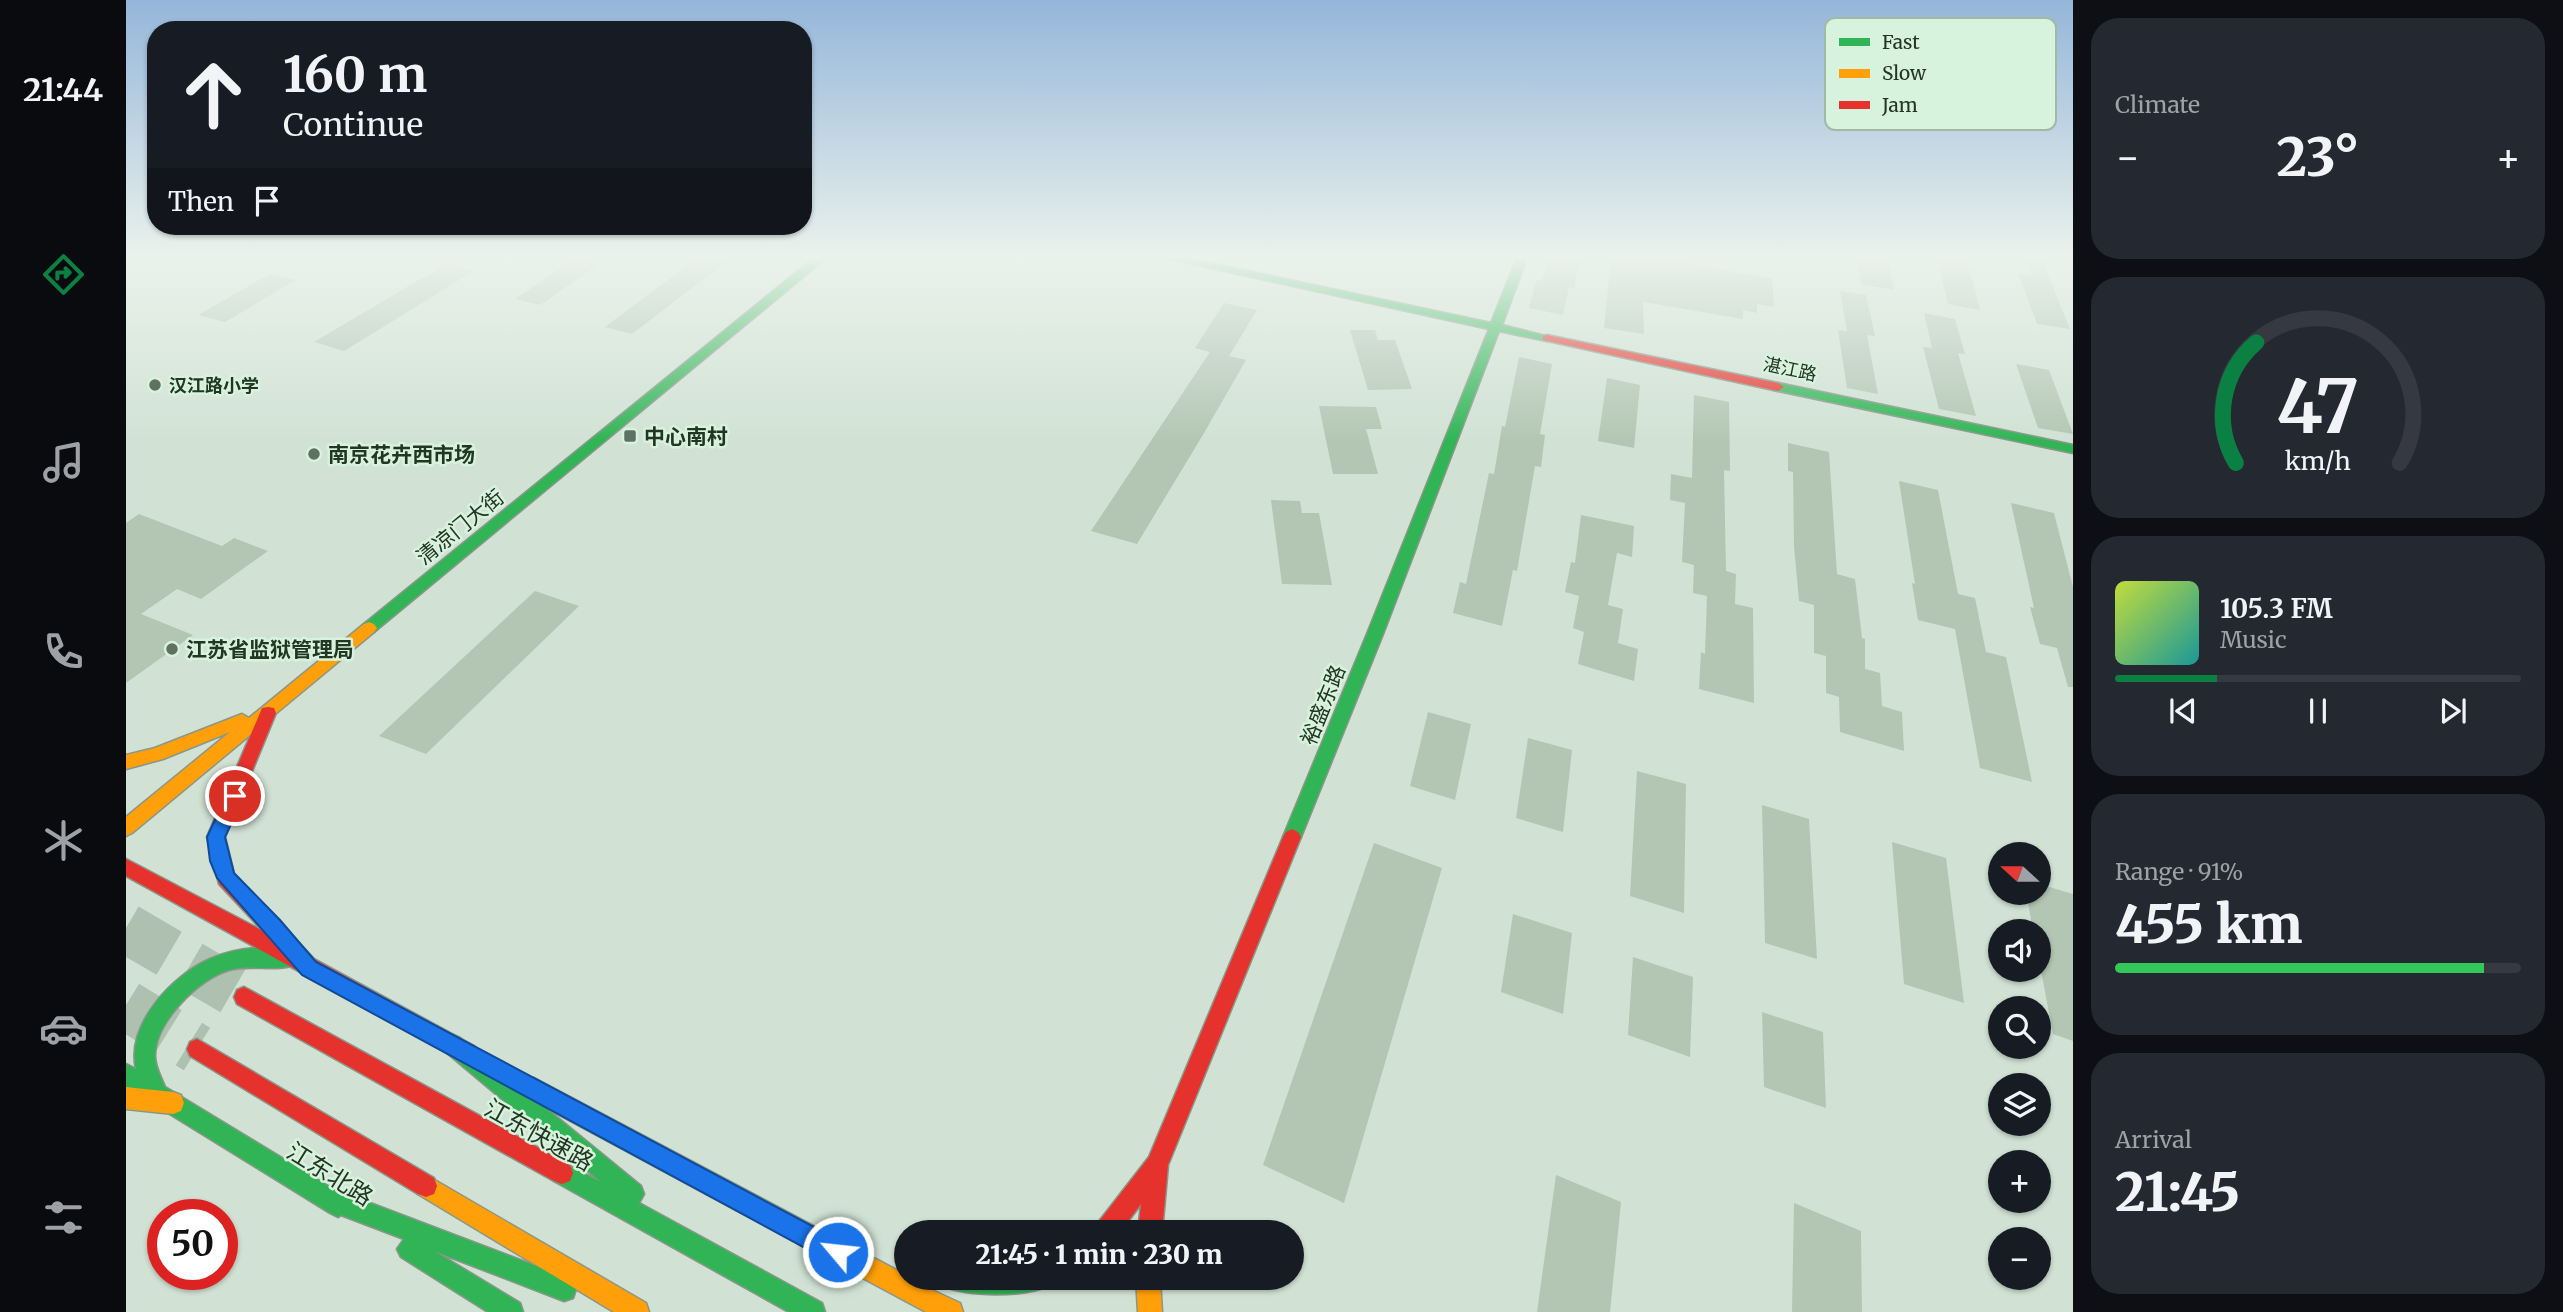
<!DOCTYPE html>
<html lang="en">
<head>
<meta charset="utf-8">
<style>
  body { margin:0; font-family:Merriweather,"Noto Sans SC",serif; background:#242831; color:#f1f3f6; height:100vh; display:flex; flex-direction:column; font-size:26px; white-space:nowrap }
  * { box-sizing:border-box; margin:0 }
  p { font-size:23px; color:#9ea1a6 }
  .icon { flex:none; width:38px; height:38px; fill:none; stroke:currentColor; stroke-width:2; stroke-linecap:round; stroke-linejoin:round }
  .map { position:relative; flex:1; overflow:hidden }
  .sheet { display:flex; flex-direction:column; gap:18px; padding:18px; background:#0d0f14; width:490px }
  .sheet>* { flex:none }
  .hud { position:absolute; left:21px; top:21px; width:665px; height:214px; border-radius:28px; box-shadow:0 2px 5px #0004; background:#171b24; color:#f1f3f6; overflow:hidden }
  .needle { width:46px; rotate:291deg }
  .fabs { position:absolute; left:1862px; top:842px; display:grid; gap:14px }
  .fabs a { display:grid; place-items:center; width:63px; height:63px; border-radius:50%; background:#171b24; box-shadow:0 2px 5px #0004; font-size:35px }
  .speed { position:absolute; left:21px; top:1199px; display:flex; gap:14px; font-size:35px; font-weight:700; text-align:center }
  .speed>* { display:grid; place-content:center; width:91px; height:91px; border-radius:50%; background:#171b24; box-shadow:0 2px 5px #0004; line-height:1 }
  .speed .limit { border:10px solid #d22; background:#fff; color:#111 }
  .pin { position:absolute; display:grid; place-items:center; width:60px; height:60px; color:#fff; margin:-30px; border:4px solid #fff; border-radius:50%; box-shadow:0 2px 7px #0007 }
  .me { position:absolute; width:77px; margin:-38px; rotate:298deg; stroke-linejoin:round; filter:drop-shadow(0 0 5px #0008) }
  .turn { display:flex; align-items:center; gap:24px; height:147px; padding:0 21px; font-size:32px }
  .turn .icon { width:91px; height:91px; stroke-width:2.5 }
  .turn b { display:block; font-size:49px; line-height:60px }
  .then { display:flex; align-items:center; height:66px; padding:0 21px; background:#0003; gap:14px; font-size:26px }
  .big { font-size:52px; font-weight:800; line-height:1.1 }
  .sheet .widget { flex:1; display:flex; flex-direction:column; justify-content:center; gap:10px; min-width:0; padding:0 24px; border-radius:28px; background:#242831 }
  .sheet .dial { align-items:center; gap:0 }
  .dial svg { height:182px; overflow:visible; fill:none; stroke:#363941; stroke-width:7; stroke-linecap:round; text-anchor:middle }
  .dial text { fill:#f1f3f6; stroke:none }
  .song { display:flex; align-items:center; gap:21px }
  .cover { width:84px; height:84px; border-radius:10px; background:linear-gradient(135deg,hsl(70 70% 55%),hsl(180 70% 35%)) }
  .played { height:7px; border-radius:4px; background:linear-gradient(90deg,#0b8043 25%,#363941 25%) }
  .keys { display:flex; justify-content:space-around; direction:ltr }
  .heat { display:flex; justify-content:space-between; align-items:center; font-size:38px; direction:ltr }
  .charge { height:10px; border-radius:5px; background:linear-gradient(90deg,#34c759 91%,#363941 0) }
  .trip { position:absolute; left:768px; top:1220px; width:410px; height:70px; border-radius:35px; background:#171b24; box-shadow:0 2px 5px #0004; font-weight:800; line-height:70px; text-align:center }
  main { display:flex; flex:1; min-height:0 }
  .menu { display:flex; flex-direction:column; width:126px; justify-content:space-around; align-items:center; background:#090b0e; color:#9ea1a6 }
  .menu .icon { width:49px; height:49px }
  .menu .current { color:#0b8043 }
  .menu b { font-size:32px; color:#f1f3f6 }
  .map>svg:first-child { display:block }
  .building { fill:#b3c6b3 }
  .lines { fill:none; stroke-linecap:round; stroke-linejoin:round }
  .highway-tunnel { stroke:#aec0b0; stroke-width:50; stroke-dasharray:50 24; stroke-linecap:butt }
  .fast-casing { stroke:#89978a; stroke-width:3 }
  .slow-casing { stroke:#89978a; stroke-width:3 }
  .jam-casing { stroke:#89978a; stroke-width:3 }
  .fast { fill:#30b455; fill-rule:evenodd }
  .slow { fill:#ff9f0a; fill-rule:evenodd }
  .jam { fill:#e5322d; fill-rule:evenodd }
  .route { fill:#1a73e8; stroke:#114b97; stroke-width:2 }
  .poi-dot { fill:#5f7260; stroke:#d7f2dd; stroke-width:2.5 }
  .labels { text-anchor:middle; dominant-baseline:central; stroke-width:5; stroke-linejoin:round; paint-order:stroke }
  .far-street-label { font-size:18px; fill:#223621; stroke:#d7f2dd }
  .far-poi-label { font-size:18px; font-weight:bold; fill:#223621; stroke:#d7f2dd; text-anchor:start }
  .poi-label { font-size:21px; font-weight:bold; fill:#223621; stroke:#d7f2dd; text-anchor:start }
  .street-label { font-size:21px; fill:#223621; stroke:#d7f2dd }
  .near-street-label { font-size:24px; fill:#223621; stroke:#d7f2dd }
  .key { fill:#d7f2dd; stroke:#a1baa5; stroke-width:2 }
  .key-label { font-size:19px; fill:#223621 }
</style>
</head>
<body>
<main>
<nav class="menu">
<b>21:44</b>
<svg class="icon current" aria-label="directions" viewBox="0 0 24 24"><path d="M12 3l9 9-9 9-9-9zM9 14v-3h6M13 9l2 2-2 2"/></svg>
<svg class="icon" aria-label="music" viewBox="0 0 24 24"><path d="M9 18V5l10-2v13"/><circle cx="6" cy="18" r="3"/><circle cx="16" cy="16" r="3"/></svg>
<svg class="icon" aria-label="phone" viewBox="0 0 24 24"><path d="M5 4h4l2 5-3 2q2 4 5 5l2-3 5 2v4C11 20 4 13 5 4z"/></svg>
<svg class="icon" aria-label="climate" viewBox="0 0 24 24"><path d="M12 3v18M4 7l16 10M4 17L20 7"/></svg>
<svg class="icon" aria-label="car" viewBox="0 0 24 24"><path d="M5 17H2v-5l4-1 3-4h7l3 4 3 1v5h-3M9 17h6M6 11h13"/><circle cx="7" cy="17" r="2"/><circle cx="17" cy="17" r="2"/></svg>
<svg class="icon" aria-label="filters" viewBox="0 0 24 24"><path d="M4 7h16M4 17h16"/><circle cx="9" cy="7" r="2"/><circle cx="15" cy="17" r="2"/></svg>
</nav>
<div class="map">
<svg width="1947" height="1312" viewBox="0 0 1947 1312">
  <rect width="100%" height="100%" fill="#d1e2d4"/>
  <!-- building -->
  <g class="building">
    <polygon points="571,258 605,258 506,334 479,327"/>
    <polygon points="1422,258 1454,258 1448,288 1443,287 1437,315 1403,308 1410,280 1416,281"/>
    <polygon points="1485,258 1550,258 1550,262 1646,278 1648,307 1631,304 1631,313 1617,310 1617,319 1517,302 1518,334 1478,328"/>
    <polygon points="1731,258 1762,258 1768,290 1735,284"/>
    <polygon points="1811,258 1841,261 1854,310 1822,304"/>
    <polygon points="1904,258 1915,258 1944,329 1911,324 1892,273 1905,276"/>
    <polygon points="448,259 472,265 414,305 389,299"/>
    <polygon points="320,264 348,271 218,351 188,342"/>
    <polygon points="144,274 170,280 99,322 72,315"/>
    <polygon points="1714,291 1740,295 1749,336 1741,335 1752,394 1721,388 1712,330 1721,331"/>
    <polygon points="1098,303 1131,310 1103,356 1120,360 1078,433 1011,544 965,531 1084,352 1069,348"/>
    <polygon points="1798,313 1829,319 1839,354 1832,353 1850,416 1813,409 1797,347 1806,348"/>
    <polygon points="1224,330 1249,330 1252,340 1269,340 1286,389 1242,390"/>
    <polygon points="1393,357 1426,364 1414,434 1419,435 1415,467 1409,466 1391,571 1387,570 1376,626 1327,613 1334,582 1340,584 1363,473 1368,474 1376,426 1379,427"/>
    <polygon points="1890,364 1923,370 1947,434 1912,428"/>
    <polygon points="1481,378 1514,385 1508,448 1472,441"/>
    <polygon points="1568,395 1603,402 1604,471 1598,470 1600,571 1610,574 1609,604 1627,608 1628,703 1573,689 1575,652 1579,654 1581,596 1567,593 1568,565 1556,562 1559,503 1544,500 1545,474 1566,478"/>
    <polygon points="1193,406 1250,407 1256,429 1240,429 1252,474 1207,474"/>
    <polygon points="1662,443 1703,452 1711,574 1729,579 1736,638 1739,639 1739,669 1754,673 1756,706 1776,712 1778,751 1714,732 1713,697 1700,693 1700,656 1688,653 1688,605 1673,601 1668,546 1667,472 1662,471"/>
    <polygon points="1773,481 1812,490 1832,594 1849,598 1860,652 1880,657 1906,782 1854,768 1829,629 1792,620 1786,583 1789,584"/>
    <polygon points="1145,500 1174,501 1176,513 1193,513 1206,585 1156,584"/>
    <polygon points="1885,503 1928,513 1947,587 1947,687 1942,687 1931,648 1914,644 1904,607 1908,608"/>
    <polygon points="13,514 96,546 108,538 142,551 75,599 51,589 15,614 67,635 0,683 0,523"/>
    <polygon points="1455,515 1508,526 1506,557 1491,553 1482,605 1497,609 1492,643 1512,649 1508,681 1452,664 1458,632 1447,628 1453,596 1439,592 1445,562 1449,563"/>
    <polygon points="409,591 453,606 300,754 253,736"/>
    <polygon points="1302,712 1345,724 1329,800 1284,786"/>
    <polygon points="1402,738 1446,750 1437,832 1390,818"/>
    <polygon points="1511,771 1560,784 1558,913 1504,896"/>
    <polygon points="1636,805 1683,819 1691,959 1639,943"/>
    <polygon points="1766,842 1820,858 1838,1003 1778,984"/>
    <polygon points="1248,843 1316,868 1218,1203 1137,1165"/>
    <polygon points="1913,884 1947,894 1947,1041 1927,1034 1913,960 1913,931 1907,931 1900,892 1913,892"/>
    <polygon points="1387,914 1446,933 1437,1014 1375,992"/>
    <polygon points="1507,957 1567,977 1564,1057 1502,1035"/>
    <polygon points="1636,1012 1697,1032 1700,1108 1638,1087"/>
    <polygon points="1430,1175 1495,1202 1484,1312 1411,1312"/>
    <polygon points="1668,1203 1735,1231 1736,1312 1666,1312"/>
  </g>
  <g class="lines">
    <!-- highway-tunnel -->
    <g class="highway-tunnel">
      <polyline points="0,928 118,997"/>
      <polyline points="0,1005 71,1049"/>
    </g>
    <!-- fast casing -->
    <g class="fast-casing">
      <g id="fast">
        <polygon points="688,258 700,258 248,632 238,632 235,628 238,624"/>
        <polygon points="1039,258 1061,258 1365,323 1391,258 1401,258 1376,325 1427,338 1421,341 1373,331 1257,634 1175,837 1172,842 1166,845 1160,842 1157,837 1241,634 1363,329"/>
        <polygon points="1652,383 1947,445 1947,453 1648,390 1646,387"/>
        <path d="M132,948L161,949L168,951L171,958L168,965C148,972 124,964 103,970C72,979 29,1022 29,1056C29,1067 35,1077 39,1087L207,1189L447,1280L450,1289L447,1298L438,1301L308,1251L394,1303L397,1312H362L275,1257L271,1249L278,1239L215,1215L212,1217L204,1213L0,1087V1064L10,1069C0,1024 47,975 84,959C100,952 114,949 132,948Z"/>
        <polygon points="327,1035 334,1038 515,1186 518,1194 513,1203 696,1303 699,1312 663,1312 428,1181 425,1173 428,1165 436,1162 475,1182 320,1052 317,1045 320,1038"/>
        <path d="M813,1278H927L923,1286C898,1297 842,1297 817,1286Z"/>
      </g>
    </g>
    <!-- slow casing -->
    <g class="slow-casing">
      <g id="slow">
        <polygon points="243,622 248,624 251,628 248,632 6,833 0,836 0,817 104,732 37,759 0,769 0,755 29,748 116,714 123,718 238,624"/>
        <polygon points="408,1078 780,1275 780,1278 834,1303 837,1312 800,1312 400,1097 397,1089 400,1081"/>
        <polygon points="0,1087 47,1092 55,1095 58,1103 55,1111 47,1114 0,1109"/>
        <polygon points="300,1175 520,1303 523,1312 488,1312 292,1194 289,1186 292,1178"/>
        <polygon points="1010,1278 1034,1278 1036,1312 1012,1312"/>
      </g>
    </g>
    <!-- jam casing -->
    <g class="jam-casing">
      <g id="jam">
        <polygon points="1421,335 1652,383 1658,387 1652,391 1417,340 1417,336"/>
        <polygon points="142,707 148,708 150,713 99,837 108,874 188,959 348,1046 352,1053 348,1060 341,1063 334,1060 0,876 0,859 137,931 93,884 81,837 134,713 136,708"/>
        <polygon points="1166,829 1172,832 1175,837 1042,1165 1036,1232 1012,1232 1015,1204 994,1232 967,1232 971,1224 1023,1157 1157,837 1160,832"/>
        <polygon points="118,987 444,1165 447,1173 444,1181 436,1184 428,1181 111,1004 108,997 111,990"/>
        <polygon points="71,1039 308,1178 311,1186 308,1194 300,1197 292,1194 64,1056 61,1049 64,1042"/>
      </g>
    </g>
    <!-- fast -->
    <use href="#fast" class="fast"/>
    <!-- slow -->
    <use href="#slow" class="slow"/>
    <!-- jam -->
    <use href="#jam" class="jam"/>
  </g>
  <!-- sky -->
  <linearGradient id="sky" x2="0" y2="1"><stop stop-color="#95b6da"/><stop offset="0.58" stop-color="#eaf2ec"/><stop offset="1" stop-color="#eaf2ec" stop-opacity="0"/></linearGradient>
  <rect width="1947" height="442" fill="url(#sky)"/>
  <!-- route -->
  <polygon class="route" points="109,788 116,790 118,796 99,837 108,873 154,920 190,962 720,1244 724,1252 720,1261 712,1264 703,1261 176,975 91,878 84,861 81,837 103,790"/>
  <!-- markers -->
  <g class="poi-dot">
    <circle cx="29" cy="385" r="7"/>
    <rect x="497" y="429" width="14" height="14" rx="3.5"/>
    <circle cx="188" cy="454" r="7"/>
    <circle cx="46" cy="649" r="7"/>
  </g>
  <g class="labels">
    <!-- far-street labels -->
    <g class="far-street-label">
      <text transform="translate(1664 369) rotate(12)">湛江路</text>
    </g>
    <!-- far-poi labels -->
    <g class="far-poi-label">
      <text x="43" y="385">汉江路小学</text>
    </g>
    <!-- poi labels -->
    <g class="poi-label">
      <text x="518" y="436">中心南村</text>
      <text x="202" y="454">南京花卉西市场</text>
      <text x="60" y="649">江苏省监狱管理局</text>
    </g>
    <!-- street labels -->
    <g class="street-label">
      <text transform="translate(334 527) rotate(-39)">清凉门大街</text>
      <text transform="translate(1197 705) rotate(-68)">裕盛东路</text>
    </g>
    <!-- near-street labels -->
    <g class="near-street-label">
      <text transform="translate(413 1135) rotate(29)">江东快速路</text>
      <text transform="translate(204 1174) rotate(32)">江东北路</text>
    </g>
  </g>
  <!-- legend -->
  <rect x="1699" y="18" width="231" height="112" rx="10" class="key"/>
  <rect x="1713" y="38" width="31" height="8" fill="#30b455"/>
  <rect x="1713" y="69" width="31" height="9" fill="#ff9f0a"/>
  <rect x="1713" y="101" width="31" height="8" fill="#e5322d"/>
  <g class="key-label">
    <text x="1756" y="49">Fast</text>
    <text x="1756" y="80">Slow</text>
    <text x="1756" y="112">Jam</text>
  </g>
</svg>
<div class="fabs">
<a><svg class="needle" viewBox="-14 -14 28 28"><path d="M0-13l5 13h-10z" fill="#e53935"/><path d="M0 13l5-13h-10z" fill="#9ea1a6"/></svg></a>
<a><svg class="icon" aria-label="sound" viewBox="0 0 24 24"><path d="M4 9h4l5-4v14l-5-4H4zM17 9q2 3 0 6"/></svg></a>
<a><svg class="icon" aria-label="search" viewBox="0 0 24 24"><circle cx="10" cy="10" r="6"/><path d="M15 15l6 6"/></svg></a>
<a><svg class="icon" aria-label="layers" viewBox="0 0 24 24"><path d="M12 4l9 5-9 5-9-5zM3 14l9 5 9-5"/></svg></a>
<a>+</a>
<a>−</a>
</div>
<div class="speed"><div class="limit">50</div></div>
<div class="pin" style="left:109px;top:796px;background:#d93025"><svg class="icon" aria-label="arrive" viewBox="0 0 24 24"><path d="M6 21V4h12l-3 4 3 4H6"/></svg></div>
<svg class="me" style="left:712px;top:1252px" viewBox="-20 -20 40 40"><circle r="17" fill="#1a73e8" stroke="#fff" stroke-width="3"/><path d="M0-11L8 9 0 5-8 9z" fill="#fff"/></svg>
<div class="trip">21:45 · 1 min · 230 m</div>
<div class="hud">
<div class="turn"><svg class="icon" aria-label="ahead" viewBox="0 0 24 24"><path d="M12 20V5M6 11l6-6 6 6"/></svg><div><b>160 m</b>Continue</div></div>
<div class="then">Then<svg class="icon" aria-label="arrive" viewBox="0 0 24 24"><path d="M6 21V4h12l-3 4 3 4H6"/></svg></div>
</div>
</div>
<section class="sheet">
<div class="widget"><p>Climate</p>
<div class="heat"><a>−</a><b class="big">23°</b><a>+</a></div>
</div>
<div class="widget dial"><svg viewBox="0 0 100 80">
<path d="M14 69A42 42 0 1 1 86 69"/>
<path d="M14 69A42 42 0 0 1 23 16" stroke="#0b8043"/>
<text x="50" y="56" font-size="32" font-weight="700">47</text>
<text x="50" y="72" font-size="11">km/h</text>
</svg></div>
<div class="widget">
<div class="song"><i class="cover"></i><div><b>105.3 FM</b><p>Music</p></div></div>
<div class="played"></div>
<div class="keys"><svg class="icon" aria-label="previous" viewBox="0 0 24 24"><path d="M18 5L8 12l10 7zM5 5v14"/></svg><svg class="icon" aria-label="pause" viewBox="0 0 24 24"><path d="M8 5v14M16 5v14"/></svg><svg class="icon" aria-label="next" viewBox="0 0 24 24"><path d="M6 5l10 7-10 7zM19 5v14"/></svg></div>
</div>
<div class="widget"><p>Range · 91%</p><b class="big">455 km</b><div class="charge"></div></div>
<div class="widget"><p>Arrival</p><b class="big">21:45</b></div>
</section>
</main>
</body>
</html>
